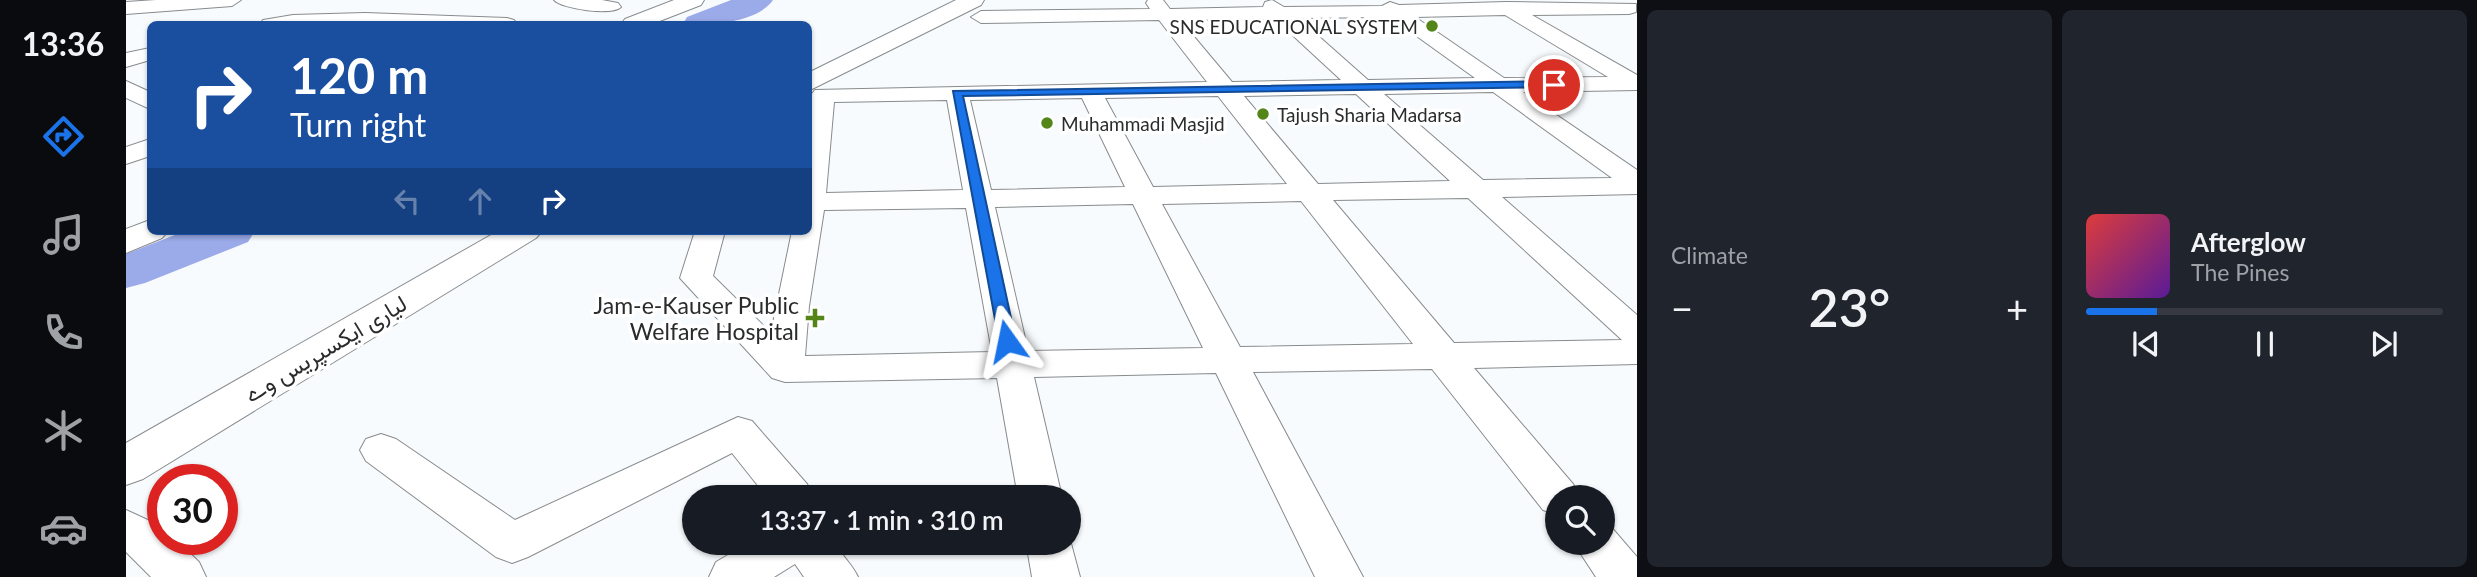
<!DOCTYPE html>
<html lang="en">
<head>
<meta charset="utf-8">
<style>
  body { margin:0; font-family:Lato,Vazirmatn,sans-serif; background:#20242c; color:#f1f3f6; height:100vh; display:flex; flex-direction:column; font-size:26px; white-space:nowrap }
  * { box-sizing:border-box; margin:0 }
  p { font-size:23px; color:#9ea1a6 }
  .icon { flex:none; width:38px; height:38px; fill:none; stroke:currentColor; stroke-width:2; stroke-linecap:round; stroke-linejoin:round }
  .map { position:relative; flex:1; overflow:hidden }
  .side { display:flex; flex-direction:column; gap:10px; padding:10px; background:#0d0f14; width:840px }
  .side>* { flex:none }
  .hud { position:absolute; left:21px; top:21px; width:665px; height:214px; border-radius:10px; box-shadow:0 2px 5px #0004; background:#1a4fa0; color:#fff; overflow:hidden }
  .controls { position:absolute; left:1419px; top:485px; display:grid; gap:14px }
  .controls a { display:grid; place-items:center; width:70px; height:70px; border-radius:50%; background:#171b24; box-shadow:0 2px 5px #0004; font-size:35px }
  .speed { position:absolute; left:21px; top:464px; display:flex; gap:14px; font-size:35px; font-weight:700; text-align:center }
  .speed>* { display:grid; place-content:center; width:91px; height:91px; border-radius:50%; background:#171b24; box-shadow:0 2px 5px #0004; line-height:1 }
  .speed .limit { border:10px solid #d22; background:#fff; color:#111 }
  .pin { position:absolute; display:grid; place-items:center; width:60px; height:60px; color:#fff; margin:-30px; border:4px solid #fff; border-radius:50%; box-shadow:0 2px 7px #0007 }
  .me { position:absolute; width:77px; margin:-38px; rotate:348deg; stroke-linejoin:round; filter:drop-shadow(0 0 5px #0008) }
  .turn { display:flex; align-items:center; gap:24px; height:147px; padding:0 28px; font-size:32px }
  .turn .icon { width:91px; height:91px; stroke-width:2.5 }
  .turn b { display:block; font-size:49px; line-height:60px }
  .lanes { display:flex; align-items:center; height:66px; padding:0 28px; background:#0003; justify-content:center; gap:35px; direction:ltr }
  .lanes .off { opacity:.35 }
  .big { font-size:52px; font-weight:600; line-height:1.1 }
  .side .card { flex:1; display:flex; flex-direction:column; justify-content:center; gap:10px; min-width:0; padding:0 24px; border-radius:10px; background:#20242c }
  .song { display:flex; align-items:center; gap:21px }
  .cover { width:84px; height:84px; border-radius:10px; background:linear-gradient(135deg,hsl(0 70% 55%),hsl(270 70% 35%)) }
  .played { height:7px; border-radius:4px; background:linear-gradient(90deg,#1a73e8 20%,#363941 20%) }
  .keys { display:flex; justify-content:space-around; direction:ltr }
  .heat { display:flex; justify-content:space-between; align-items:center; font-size:38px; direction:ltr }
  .side .tiles { flex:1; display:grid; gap:10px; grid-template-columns:repeat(2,1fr) }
  .trip { position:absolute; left:556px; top:485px; width:399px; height:70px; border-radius:35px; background:#171b24; box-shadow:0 2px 5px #0004; font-weight:600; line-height:70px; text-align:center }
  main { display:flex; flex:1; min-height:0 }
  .tabs { display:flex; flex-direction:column; width:126px; justify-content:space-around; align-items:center; background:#090b0e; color:#9ea1a6 }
  .tabs .icon { width:49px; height:49px }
  .tabs .selected { color:#1a73e8 }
  .tabs b { font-size:32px; color:#f1f3f6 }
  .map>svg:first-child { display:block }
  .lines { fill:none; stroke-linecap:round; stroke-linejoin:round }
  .river { fill:#9baae8; fill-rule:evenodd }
  .minor-casing { stroke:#888b8d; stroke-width:2 }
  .highway-casing { stroke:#888b8d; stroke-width:2 }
  .minor { fill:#fff; fill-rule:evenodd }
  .highway { fill:#fff; fill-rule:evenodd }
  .route { fill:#1a73e8; stroke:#114b97; stroke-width:2 }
  .poi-dot { fill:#538519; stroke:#fff; stroke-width:2.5 }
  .labels { text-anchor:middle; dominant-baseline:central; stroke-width:7; stroke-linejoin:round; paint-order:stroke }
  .far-poi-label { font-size:19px; fill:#2a2b2c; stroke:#fff; text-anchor:start }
  .poi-label { font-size:23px; fill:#2a2b2c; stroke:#fff; text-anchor:end }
  .street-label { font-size:23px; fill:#2a2b2c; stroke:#fff }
</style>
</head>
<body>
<main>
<nav class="tabs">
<b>13:36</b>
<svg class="icon selected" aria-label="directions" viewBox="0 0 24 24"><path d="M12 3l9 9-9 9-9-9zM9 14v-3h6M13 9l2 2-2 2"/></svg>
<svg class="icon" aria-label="music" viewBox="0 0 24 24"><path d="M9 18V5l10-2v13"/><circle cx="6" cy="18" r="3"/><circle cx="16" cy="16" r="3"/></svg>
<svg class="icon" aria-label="phone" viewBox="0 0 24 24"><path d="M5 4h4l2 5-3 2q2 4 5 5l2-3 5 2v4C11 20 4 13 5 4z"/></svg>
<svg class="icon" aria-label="climate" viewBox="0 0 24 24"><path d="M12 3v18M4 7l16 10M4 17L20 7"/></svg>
<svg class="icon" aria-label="car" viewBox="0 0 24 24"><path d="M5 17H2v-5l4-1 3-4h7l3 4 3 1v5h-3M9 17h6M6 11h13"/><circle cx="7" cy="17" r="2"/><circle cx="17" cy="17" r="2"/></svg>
</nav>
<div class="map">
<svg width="1511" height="577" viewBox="0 0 1511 577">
  <rect width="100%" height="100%" fill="#f7fbfd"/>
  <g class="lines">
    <!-- river -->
    <g class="river">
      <path d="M605,0H647C631,23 582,26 557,24L561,17Z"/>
      <polygon points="59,231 129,231 122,242 19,283 0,288 0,254"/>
    </g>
    <!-- minor casing -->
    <g class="minor-casing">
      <g id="minor">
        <polygon points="30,0 115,0 106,6 0,14 0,2"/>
        <path d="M428,0H476L492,3L495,7C486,16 436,9 428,0Z"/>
        <path d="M1022,0H1037L1044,9L1137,7L1139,2L1146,0L1158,7L1256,6L1264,2L1273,5L1380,2L1510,4V12L1503,14L1406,15L1511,75V90L1397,92L1511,170V194L1376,197L1511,315V364L1348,368L1447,484L1454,497H1432V515L1417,510L1306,369L1127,372L1237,577H1189L1090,373L908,377L936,497H892L871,378L659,382L646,378L554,278L569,231H599L587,276L645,333L666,231H682V114L685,95L689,90L1081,82L1033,20L855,23L845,17L855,11L1024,9L1020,3ZM1379,15L1482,77L1378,78L1289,17ZM1264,17L1349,78L1242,80L1172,18ZM1149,19L1215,80L1106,82L1054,20ZM1367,92L1486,178L1357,180L1258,94ZM1230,94L1324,181L1192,184L1118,96ZM1092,96L1161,184L1027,187L979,98ZM956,98L999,187L865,190L844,100ZM821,100L837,190L700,193L708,102ZM1342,198L1496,340L1328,343L1207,200ZM1175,201L1287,344L1114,347L1036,204ZM1007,204L1077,348L902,351L869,207ZM840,208L866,352L679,356L683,306L698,210Z"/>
        <polygon points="239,13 381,18 388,20 391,24 134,24 137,20 167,15"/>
        <polygon points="24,48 24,60 0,67 0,53"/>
        <polygon points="0,81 24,92 24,109 0,98"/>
        <polygon points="24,139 24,156 0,164 0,147"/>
        <polygon points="612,417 626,421 681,484 688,497 641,497 606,453 402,557 386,563 370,557 240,461 234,450 240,439 255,434 270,439 389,520"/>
        <polygon points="0,510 37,527 37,539 49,539 73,562 80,577 25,577 0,552"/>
        <polygon points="1477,525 1486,528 1511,557 1511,577 1470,577 1447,542 1477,542"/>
        <polygon points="943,536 954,577 906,577 900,542 943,542"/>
        <path d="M624,542H709C713,553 726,564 732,577H678L669,564L648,577H583L590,562Z"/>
      </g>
    </g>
    <!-- highway casing -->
    <g class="highway-casing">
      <g id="highway">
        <polygon points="548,0 578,0 575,5 526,24 495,24 499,19"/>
        <polygon points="830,0 858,0 855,5 682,91 682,73"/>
        <polygon points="24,220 24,231 42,231 36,238 0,253 0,229"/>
        <polygon points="372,231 416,231 410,238 17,479 0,485 0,443"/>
      </g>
    </g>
    <!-- minor -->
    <use href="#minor" class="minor"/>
    <!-- highway -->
    <use href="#highway" class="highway"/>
  </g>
  <!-- route -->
  <polygon class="route" points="1428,81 1432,82 1432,87 837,96 890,341 881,346 873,341 827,91"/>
  <!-- markers -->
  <g class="poi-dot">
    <circle cx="1306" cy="26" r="7"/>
    <circle cx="1137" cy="114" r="7"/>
    <circle cx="921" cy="123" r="7"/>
    <path d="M685.5 307.5h7v7h7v7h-7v7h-7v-7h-7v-7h7z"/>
  </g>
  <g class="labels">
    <!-- far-poi labels -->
    <g class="far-poi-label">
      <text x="1292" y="26" text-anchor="end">SNS EDUCATIONAL SYSTEM</text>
      <text x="1151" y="114">Tajush Sharia Madarsa</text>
      <text x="935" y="123">Muhammadi Masjid</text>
    </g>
    <!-- poi labels -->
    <g class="poi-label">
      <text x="673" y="305">Jam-e-Kauser Public<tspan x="673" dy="26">Welfare Hospital</tspan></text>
    </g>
    <!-- street labels -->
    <g class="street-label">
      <text transform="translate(199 348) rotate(-31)">لیاری ایکسپریس وے</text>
    </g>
  </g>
</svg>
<div class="controls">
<a><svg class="icon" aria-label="search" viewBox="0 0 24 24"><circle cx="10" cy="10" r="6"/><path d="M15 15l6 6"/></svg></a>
</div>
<div class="speed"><div class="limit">30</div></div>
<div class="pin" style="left:1428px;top:85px;background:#d93025"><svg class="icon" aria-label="arrive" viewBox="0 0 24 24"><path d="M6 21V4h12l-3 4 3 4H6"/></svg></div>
<svg class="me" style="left:881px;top:341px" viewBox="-20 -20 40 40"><path d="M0-17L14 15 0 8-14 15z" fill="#1a73e8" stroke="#fff" stroke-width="4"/></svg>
<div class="trip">13:37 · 1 min · 310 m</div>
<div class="hud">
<div class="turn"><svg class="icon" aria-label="right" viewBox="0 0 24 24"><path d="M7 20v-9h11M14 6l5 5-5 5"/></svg><div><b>120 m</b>Turn right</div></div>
<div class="lanes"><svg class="icon off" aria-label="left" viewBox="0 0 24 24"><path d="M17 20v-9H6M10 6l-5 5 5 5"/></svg><svg class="icon off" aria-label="ahead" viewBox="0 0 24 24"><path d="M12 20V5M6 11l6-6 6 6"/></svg><svg class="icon" aria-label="right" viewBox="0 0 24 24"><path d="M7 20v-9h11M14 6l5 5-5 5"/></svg></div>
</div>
</div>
<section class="side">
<div class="tiles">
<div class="card"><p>Climate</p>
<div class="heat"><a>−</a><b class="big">23°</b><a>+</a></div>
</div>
<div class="card">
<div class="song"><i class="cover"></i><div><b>Afterglow</b><p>The Pines</p></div></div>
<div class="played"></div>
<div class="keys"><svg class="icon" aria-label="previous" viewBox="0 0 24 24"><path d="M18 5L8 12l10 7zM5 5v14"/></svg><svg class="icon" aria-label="pause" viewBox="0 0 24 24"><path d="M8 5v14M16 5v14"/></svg><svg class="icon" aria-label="next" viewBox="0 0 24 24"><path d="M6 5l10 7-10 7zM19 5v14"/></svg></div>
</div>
</div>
</section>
</main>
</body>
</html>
